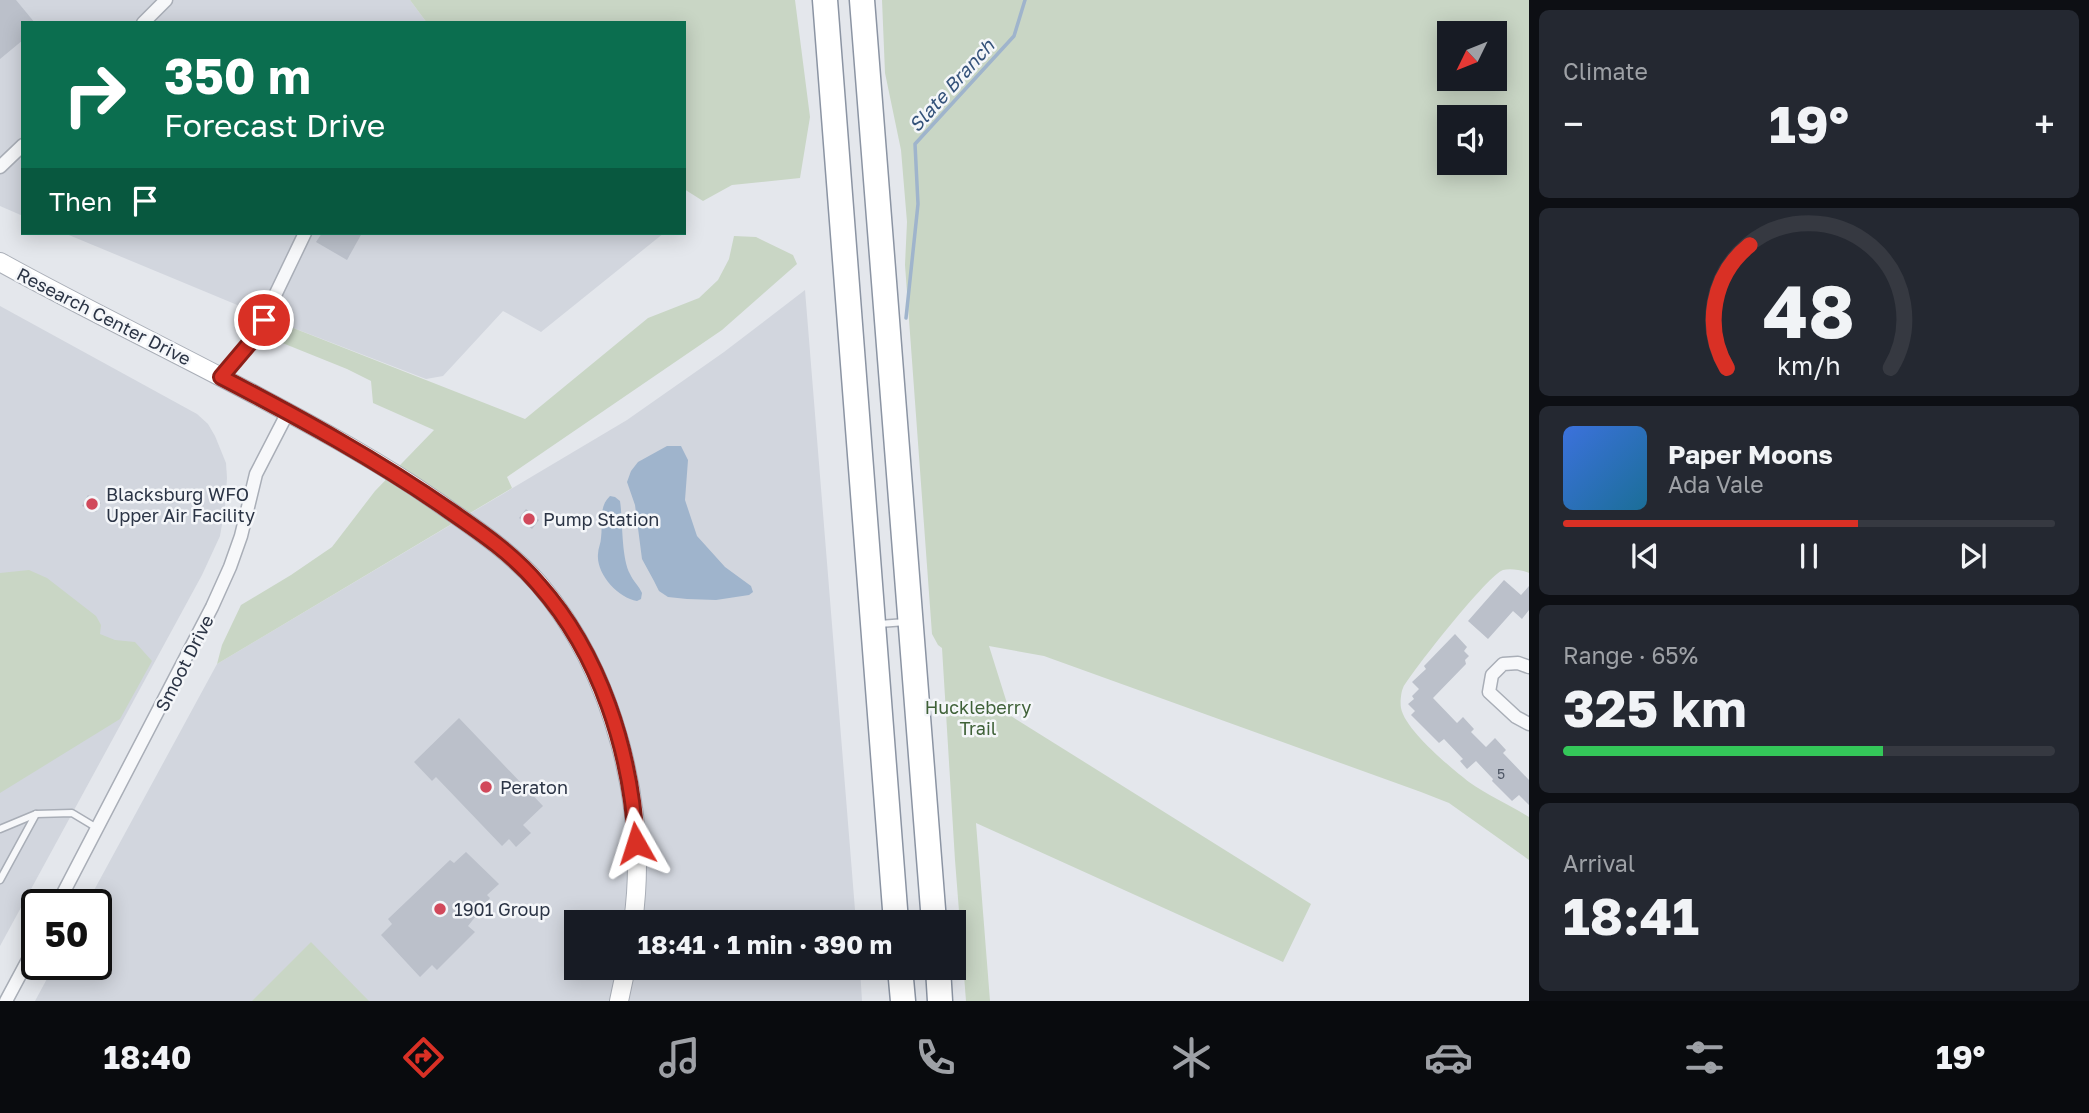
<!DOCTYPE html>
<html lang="en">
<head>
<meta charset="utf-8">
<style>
  body { margin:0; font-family:"Golos Text",sans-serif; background:#242831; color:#f1f3f6; height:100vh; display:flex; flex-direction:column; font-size:26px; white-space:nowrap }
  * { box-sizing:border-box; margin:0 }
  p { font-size:23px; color:#9ea1a6 }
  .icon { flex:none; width:38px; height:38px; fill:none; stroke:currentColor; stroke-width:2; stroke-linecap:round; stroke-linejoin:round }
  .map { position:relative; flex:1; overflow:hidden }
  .side { display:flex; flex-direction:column; gap:10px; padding:10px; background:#0d0f14; width:560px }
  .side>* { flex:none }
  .banner { position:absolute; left:21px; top:21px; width:665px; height:214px; border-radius:0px; box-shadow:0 4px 18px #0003; background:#0b6e4f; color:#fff; overflow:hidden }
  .needle { width:46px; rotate:227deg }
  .fabs { position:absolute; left:1437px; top:21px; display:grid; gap:14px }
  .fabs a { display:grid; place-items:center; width:70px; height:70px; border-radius:0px; background:#171b24; box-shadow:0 4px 18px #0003; font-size:35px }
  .speed { position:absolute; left:21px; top:889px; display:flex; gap:14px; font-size:35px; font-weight:700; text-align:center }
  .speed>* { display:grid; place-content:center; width:91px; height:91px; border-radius:50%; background:#171b24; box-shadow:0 4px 18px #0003; line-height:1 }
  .speed .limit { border:4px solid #111; border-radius:10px; background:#fff; color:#111 }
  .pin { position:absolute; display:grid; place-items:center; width:60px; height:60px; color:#fff; margin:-30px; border:4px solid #fff; border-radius:50%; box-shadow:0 2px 7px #0007 }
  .me { position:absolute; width:77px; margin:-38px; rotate:354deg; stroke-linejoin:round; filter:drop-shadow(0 0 5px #0008) }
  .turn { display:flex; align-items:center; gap:24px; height:147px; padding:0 28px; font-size:32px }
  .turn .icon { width:91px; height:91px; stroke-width:2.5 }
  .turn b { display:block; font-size:49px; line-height:60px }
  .then { display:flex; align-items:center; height:66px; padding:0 28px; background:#0003; gap:14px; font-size:26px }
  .big { font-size:52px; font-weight:700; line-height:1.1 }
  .side .widget { flex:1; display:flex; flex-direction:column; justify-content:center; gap:10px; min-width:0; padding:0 24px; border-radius:10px; background:#242831 }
  .side .dial { align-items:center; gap:0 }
  .dial svg { height:182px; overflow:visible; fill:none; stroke:#363941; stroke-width:7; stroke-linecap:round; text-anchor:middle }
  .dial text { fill:#f1f3f6; stroke:none }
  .song { display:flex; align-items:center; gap:21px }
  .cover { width:84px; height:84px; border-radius:10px; background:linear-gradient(135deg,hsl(220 70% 55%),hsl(200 70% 35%)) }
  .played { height:7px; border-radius:4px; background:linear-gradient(90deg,#d93025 60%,#363941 60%) }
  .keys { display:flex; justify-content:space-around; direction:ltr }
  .heat { display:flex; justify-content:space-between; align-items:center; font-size:38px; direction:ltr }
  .charge { height:10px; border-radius:5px; background:linear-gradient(90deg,#34c759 65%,#363941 0) }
  .trip { position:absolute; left:564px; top:910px; width:402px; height:70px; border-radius:0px; background:#171b24; box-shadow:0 4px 18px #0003; font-weight:700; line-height:70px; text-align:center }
  .menu { display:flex; height:112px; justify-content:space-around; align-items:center; background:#090b0e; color:#9ea1a6 }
  .menu .icon { width:49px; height:49px }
  .menu .active { color:#d93025 }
  .menu b { font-size:32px; color:#f1f3f6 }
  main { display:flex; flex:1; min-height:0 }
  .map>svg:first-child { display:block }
  .built { fill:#d2d6de }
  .green { fill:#c9d6c5; fill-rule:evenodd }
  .water { fill:#9fb4cc }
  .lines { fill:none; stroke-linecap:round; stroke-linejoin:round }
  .stream { stroke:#9fb4cc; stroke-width:3.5 }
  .building { fill:#bbc0ca }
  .service-casing { stroke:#a9aeb7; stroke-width:9 }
  .minor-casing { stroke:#a9aeb7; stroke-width:15 }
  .secondary-casing { stroke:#a9aeb7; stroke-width:20 }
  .motorway-casing { stroke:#8b94a3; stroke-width:27 }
  .service { stroke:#f7f8fa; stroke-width:6 }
  .minor { stroke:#f7f8fa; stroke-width:12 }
  .secondary { stroke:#fff; stroke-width:18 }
  .motorway { stroke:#fff; stroke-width:24 }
  .route-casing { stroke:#8d1f18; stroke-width:18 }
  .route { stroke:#d93025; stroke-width:12 }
  .poi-dot { fill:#d1495b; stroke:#f4f6f9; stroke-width:2.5 }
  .labels { text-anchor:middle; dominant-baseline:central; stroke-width:5; stroke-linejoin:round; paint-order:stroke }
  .number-label { font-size:14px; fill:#4f5766 }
  .street-label { font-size:18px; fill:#2b3445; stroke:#f4f6f9 }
  .poi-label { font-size:18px; fill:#2b3445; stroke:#f4f6f9; text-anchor:start }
  .park-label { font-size:18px; fill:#3f6138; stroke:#f4f6f9 }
  .water-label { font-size:19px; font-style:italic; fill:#34527a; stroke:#f4f6f9 }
</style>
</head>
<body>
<main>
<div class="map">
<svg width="1529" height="1001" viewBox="0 0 1529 1001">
  <rect width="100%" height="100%" fill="#e4e7ec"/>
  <!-- built -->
  <g class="built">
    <polygon points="0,0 410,0 427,23 23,23 23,216 0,206"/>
    <polygon points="64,233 664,233 541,332 503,311 443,376 426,379 283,324"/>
    <polygon points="805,290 856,922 576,922 576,968 860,968 862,1001 35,1001 55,964 96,964 96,905 86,905 217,664 627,420 724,352"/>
    <polygon points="0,306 197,414 208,424 215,436 226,463 227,478 225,507 220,536 202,575 0,946"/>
  </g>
  <!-- green -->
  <g class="green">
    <polygon points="410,0 795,0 810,117 800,178 732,185 703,201 684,189 684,23 427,23"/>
    <path d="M882,0H1529V573C1522,570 1510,568 1503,570C1489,574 1413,670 1403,688C1401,692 1400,703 1401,708C1405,730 1451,768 1469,782C1487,795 1510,805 1529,817V860L1449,803L1421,792L1044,656L989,646L1011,716L1311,904L1283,962L976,823L990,1001H966L955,860L942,648L938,645L932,634L905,265L907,222L901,150L885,73ZM1449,33H1494V79H1449ZM1449,117H1494V163H1449Z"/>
    <polygon points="734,236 756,237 793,255 797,264 722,330 507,477 512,488 217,664 222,645 241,605 291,575 332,547 375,491 434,430 373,403 371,381 347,369 275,340 275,331 283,324 525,419 648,318 699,298 718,280 729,259"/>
    <polygon points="29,570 47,578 96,616 101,625 100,634 115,640 135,642 152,661 120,719 0,793 0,573"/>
    <polygon points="311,942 369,1001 252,1001"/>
  </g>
  <!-- water -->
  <g class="water">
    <polygon points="667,446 681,446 688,460 685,500 697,536 725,567 751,586 753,592 749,595 716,600 687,599 668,597 659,591 654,581 642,559 635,505 627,482 631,471 638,462"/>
    <path d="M610,496L615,497L620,501C623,521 621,557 630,574C633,581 639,586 642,593L641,599L637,601C618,598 596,574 598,554C598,548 601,543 601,538C603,524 598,507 610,496Z"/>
  </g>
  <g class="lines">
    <!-- stream -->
    <polyline class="stream" points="906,318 918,204 915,144 1014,36 1025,0"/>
  </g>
  <!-- building -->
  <g class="building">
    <polygon points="0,0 16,0 35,23 23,23 23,40 0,59"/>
    <polygon points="322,233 362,233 347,260 316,242"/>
    <polygon points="88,495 101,503 96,512 82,506"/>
    <polygon points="526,509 539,520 532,529 519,518"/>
    <polygon points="1504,580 1521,595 1529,586 1529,610 1522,619 1513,611 1488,639 1468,621"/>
    <polygon points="1455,634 1467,647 1464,651 1469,656 1465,660 1466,664 1433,698 1457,723 1463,717 1474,729 1471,732 1486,747 1495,738 1506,750 1503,753 1529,780 1529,805 1519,795 1512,801 1492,781 1493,779 1476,761 1467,769 1460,761 1463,759 1444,739 1439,743 1411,715 1415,711 1408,704 1414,699 1412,696 1419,689 1412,682 1426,669 1424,666"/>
    <polygon points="459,718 543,806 523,825 531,833 516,847 509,839 502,846 436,777 432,781 414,762"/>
    <polygon points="466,852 499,884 487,895 490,898 468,926 475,932 437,970 432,965 420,977 381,935 392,924 388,919 450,860 454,863"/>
  </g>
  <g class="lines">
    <!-- service casing -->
    <g class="service-casing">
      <g id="service">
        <polyline points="879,624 906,622"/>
        <polyline points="0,829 36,814 72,813 97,828"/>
        <polyline points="0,880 36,814"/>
      </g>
    </g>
    <!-- minor casing -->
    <g class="minor-casing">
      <g id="minor">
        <polyline points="143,23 166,0"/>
        <polyline points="0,167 23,145"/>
        <polyline points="221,377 256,335 305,233"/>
        <polyline points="1529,667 1518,663 1503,664 1492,675 1489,692 1516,717 1529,724"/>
        <polyline points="57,905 212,607 230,567 241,536 256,474 288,412"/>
        <polyline points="6,1001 37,943"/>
      </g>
    </g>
    <!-- secondary casing -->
    <g class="secondary-casing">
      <g id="secondary">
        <path d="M0,262C85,309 173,351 259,397C319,429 380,462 436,501C473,527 510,551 539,584C614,672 649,809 633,922"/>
        <polyline points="619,1001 626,968"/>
      </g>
    </g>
    <!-- motorway casing -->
    <g class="motorway-casing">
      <g id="motorway">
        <polyline points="825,0 896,922"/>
        <polyline points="862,0 934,922"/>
        <polyline points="900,968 903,1001"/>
        <polyline points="938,968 940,1001"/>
      </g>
    </g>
    <!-- service -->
    <use href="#service" class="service"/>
    <!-- minor -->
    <use href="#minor" class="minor"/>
    <!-- secondary -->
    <use href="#secondary" class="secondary"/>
    <!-- motorway -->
    <use href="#motorway" class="motorway"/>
  </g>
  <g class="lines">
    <!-- route casing -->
    <g class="route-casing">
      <path id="route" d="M264,320L254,338L221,377C300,418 377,460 450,511C482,533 514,555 539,585C600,654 631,751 636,843"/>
    </g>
    <!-- route -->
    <use href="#route" class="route"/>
  </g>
  <!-- markers -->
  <g class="poi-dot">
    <circle cx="92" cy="504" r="7"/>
    <circle cx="529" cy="519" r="7"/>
    <circle cx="486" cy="787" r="7"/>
    <circle cx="440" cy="909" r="7"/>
  </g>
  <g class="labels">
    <!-- number labels -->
    <g class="number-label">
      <text x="1501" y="773">5</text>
    </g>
    <!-- street labels -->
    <g class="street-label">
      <text transform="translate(104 316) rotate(27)">Research Center Drive</text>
      <text transform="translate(184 663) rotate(-63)">Smoot Drive</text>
    </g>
    <!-- poi labels -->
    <g class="poi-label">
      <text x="106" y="494">Blacksburg WFO<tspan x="106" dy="21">Upper Air Facility</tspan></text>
      <text x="543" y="519">Pump Station</text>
      <text x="500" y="787">Peraton</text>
      <text x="454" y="909">1901 Group</text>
    </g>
    <!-- park labels -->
    <g class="park-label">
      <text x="978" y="707">Huckleberry<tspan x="978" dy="21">Trail</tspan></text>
    </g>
    <!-- water labels -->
    <g class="water-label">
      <text transform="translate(951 85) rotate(-48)">Slate Branch</text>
    </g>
  </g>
</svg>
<div class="fabs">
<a><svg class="needle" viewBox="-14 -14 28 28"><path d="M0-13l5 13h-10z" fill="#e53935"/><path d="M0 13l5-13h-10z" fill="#9ea1a6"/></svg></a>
<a><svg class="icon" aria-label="sound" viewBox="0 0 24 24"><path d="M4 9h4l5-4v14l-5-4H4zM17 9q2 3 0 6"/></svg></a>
</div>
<div class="speed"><div class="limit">50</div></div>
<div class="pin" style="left:264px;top:320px;background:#d93025"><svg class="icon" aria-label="arrive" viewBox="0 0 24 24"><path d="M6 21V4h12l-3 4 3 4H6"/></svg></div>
<svg class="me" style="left:636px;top:843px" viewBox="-20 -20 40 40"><path d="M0-17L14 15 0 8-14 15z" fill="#d93025" stroke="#fff" stroke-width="4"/></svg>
<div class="trip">18:41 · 1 min · 390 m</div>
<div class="banner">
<div class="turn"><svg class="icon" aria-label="right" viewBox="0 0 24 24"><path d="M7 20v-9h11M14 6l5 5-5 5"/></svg><div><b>350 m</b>Forecast Drive</div></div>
<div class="then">Then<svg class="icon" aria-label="arrive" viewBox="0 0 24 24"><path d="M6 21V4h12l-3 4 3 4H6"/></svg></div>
</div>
</div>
<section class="side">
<div class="widget"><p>Climate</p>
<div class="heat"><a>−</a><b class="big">19°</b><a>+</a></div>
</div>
<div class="widget dial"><svg viewBox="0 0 100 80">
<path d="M14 69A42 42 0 1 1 86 69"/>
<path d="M14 69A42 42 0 0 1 24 15" stroke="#d93025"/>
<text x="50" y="56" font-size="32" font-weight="700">48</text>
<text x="50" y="72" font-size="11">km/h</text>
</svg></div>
<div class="widget">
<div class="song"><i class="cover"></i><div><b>Paper Moons</b><p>Ada Vale</p></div></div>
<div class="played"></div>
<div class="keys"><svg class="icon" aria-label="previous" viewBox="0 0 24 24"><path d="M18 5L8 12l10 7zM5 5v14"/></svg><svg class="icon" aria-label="pause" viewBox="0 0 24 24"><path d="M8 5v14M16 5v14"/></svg><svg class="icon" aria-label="next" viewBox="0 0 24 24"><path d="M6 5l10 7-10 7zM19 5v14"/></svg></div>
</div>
<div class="widget"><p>Range · 65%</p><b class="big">325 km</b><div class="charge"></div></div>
<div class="widget"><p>Arrival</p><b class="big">18:41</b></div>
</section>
</main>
<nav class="menu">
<b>18:40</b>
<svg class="icon active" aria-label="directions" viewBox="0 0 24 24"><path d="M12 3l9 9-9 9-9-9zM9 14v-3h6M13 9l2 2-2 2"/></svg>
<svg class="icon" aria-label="music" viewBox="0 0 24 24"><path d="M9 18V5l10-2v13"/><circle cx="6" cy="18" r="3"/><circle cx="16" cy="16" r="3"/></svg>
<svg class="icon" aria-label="phone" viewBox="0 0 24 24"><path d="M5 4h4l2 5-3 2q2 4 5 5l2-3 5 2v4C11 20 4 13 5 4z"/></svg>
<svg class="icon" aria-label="climate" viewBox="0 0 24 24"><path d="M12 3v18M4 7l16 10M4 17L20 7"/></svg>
<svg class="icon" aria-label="car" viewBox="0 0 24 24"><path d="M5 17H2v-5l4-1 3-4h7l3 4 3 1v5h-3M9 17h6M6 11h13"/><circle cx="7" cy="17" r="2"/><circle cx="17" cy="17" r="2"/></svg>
<svg class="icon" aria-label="filters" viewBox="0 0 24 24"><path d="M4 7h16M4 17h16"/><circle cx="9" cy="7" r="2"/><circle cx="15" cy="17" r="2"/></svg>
<b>19°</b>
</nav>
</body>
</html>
